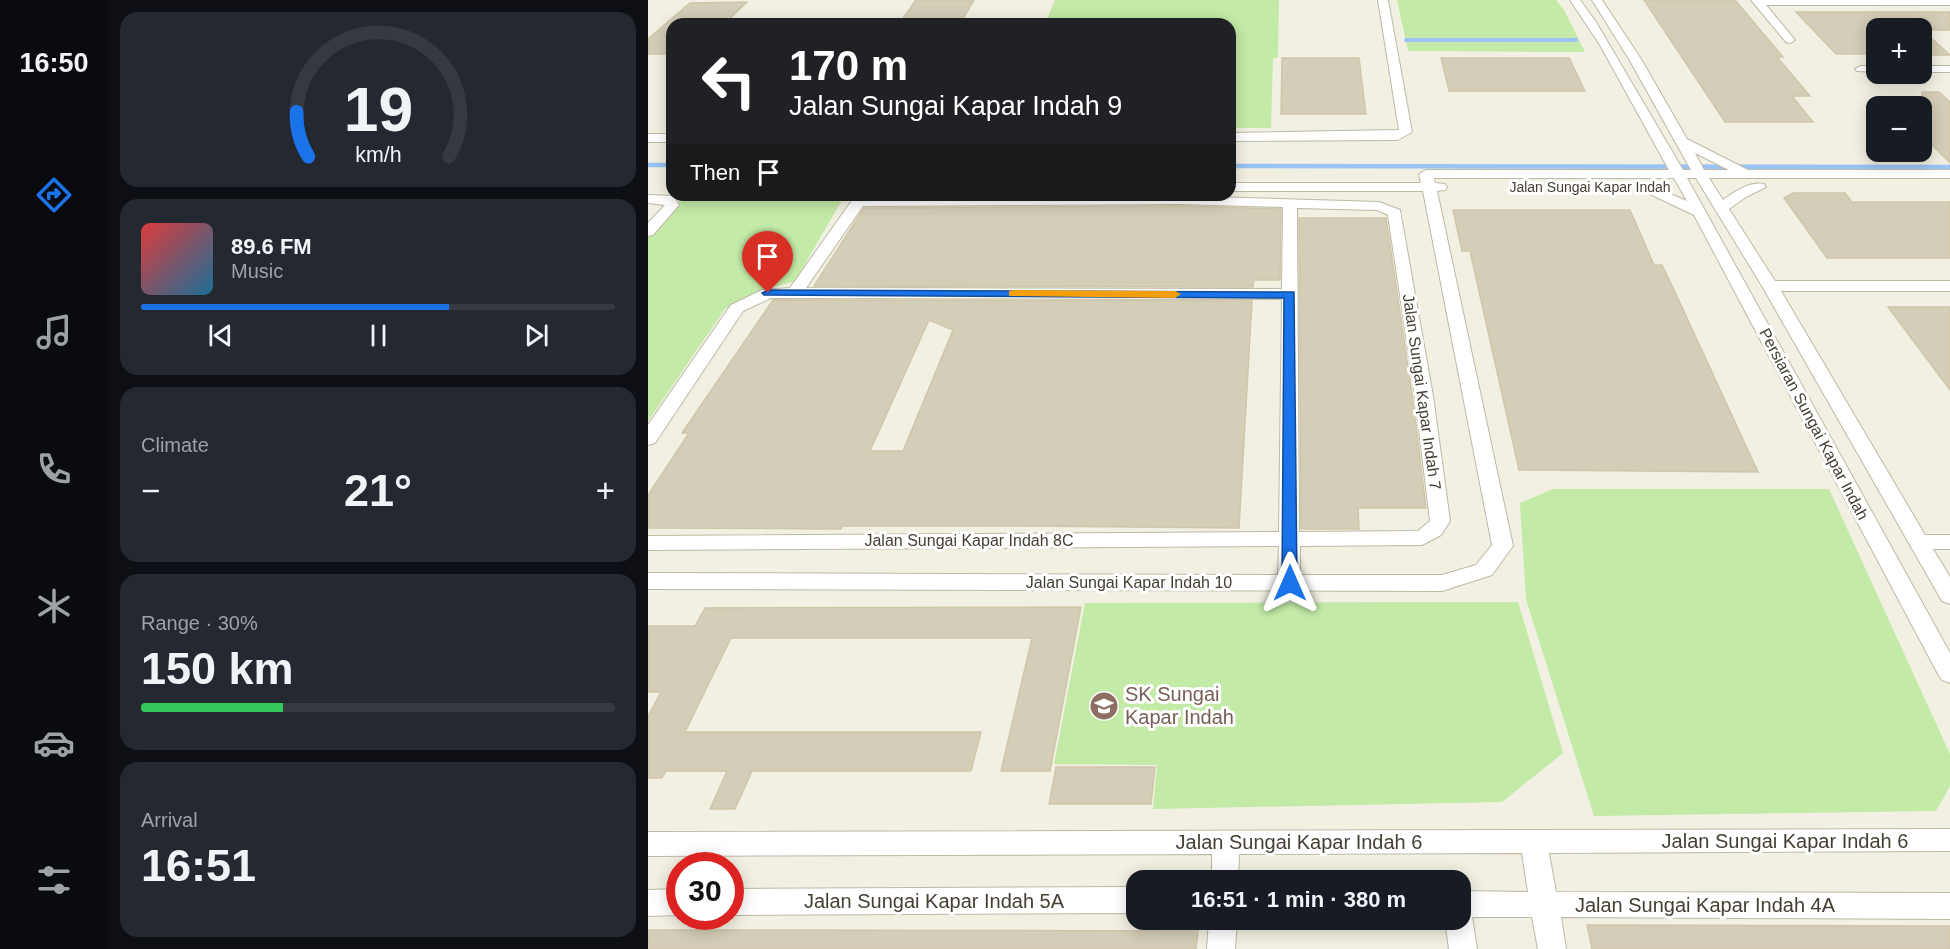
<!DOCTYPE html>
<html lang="en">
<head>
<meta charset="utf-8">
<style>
  body { margin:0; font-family:Helvetica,sans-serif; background:#242831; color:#f1f3f6; height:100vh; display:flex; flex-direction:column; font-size:22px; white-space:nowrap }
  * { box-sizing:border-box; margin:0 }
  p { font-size:20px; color:#9ea1a6 }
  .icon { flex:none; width:33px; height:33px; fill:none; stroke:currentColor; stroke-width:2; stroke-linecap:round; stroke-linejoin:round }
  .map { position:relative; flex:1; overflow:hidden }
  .sheet { display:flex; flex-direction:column; gap:12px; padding:12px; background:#0d0f14; width:540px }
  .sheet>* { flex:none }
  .hud { position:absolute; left:18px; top:18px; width:570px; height:183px; border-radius:18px; box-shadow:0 3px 15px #0003; background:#202124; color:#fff; overflow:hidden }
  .buttons { position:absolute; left:1218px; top:18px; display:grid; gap:12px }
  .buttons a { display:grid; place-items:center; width:66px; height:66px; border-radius:12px; background:#171b24; box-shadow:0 3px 15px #0003; font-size:30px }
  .speed { position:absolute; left:18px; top:852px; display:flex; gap:12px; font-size:30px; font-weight:700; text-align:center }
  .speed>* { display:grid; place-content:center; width:78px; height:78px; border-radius:50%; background:#171b24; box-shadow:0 3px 15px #0003; line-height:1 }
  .speed .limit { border:9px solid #d22; background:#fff; color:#111 }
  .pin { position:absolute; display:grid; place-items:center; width:51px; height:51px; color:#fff; margin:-62px -26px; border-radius:50% 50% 50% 0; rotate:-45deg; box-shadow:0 0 6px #0007 }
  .pin .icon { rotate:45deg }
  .me { position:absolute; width:66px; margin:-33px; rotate:0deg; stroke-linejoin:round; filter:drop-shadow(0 0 4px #0008) }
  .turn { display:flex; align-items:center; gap:21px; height:126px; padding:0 24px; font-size:27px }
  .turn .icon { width:78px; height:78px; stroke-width:2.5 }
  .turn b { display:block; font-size:42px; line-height:51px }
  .then { display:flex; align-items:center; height:57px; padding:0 24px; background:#0003; gap:12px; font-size:22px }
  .big { font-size:45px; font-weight:800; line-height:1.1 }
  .sheet .widget { flex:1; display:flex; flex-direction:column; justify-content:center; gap:9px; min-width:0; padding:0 21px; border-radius:18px; background:#242831 }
  .sheet .dial { align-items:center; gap:0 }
  .dial svg { height:156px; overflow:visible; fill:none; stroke:#363941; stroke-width:7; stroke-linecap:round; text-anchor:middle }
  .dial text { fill:#f1f3f6; stroke:none }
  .song { display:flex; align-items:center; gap:18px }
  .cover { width:72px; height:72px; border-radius:9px; background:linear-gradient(135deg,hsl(0 70% 55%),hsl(200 70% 35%)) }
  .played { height:6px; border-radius:3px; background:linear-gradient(90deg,#1a73e8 65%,#363941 65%) }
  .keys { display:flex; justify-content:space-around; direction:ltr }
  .heat { display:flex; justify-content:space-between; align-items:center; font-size:33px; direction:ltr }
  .charge { height:9px; border-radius:4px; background:linear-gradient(90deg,#34c759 30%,#363941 0) }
  .trip { position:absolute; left:478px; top:870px; width:345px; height:60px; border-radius:18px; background:#171b24; box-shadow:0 3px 15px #0003; font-weight:800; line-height:60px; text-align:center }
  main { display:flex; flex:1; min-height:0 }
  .tab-bar { display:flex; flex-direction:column; width:108px; justify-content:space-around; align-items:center; background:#090b0e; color:#9ea1a6 }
  .tab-bar .icon { width:42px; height:42px }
  .tab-bar .selected { color:#1a73e8 }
  .tab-bar b { font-size:27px; color:#f1f3f6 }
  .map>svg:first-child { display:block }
  .green { fill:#c3eaa7 }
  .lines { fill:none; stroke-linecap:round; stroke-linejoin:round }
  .stream-far1 { stroke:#99c3f5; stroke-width:4 }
  .stream { stroke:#99c3f5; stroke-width:4.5 }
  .building { fill:#d4cdb7; stroke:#d0c6aa; stroke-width:1.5; fill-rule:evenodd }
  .minor-casing { stroke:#beb9a4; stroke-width:2 }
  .minor { fill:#fff; fill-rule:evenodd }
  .route { fill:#1a73e8; stroke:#114b97; stroke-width:1.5 }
  .slow { fill:#f59e0b }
  .labels { text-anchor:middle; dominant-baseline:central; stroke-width:6; stroke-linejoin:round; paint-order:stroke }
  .far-street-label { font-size:14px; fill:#443f32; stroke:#fff }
  .street-label { font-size:16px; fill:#443f32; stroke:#fff }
  .near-education-label { font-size:20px; fill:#785e54; stroke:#fff; text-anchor:start }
  .near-street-label { font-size:20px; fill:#443f32; stroke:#fff }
</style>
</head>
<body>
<main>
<nav class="tab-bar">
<b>16:50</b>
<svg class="icon selected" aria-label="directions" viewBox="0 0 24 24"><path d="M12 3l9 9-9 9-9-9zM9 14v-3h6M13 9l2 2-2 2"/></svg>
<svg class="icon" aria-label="music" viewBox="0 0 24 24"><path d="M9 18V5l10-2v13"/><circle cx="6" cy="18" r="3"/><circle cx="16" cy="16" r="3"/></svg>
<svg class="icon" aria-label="phone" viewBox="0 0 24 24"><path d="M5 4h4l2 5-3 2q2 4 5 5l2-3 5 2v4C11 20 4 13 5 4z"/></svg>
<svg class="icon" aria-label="climate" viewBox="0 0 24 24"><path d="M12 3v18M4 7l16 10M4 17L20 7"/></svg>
<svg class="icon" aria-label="car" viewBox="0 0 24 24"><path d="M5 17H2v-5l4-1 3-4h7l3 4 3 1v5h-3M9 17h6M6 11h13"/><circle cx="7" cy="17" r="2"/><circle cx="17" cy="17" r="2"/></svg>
<svg class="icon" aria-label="filters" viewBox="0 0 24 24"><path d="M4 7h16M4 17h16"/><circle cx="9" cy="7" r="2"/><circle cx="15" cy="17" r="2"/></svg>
</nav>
<section class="sheet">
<div class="widget dial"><svg viewBox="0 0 100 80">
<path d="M14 69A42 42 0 1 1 86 69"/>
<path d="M14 69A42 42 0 0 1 8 46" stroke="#1a73e8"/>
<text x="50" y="56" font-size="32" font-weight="700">19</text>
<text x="50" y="72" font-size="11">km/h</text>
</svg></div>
<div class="widget">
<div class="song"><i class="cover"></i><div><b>89.6 FM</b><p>Music</p></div></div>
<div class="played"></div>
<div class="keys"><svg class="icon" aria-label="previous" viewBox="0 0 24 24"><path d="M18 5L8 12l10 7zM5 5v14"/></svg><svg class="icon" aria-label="pause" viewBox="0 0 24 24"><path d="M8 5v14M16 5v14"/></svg><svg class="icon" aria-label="next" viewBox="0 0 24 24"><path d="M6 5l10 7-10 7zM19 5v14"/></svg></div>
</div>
<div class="widget"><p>Climate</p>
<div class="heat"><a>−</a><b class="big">21°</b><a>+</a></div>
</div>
<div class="widget"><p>Range · 30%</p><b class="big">150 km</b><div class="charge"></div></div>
<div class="widget"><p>Arrival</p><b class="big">16:51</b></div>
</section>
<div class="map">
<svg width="1302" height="949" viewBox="0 0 1302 949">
  <rect width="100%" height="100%" fill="#f2f0e2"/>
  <!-- green -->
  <g class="green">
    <polygon points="407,0 631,0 630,57 625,59 623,128 582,128 582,24 397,24"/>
    <polygon points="749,0 908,0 916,10 937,52 760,51"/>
    <polygon points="36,195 197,195 147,281 106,293 77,309 0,421 0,237"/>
    <polygon points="905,489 1181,489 1302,754 1302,786 1288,811 946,816 878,599 872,503"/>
    <polygon points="870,602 915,753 854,802 505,809 509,765 406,764 437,603"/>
  </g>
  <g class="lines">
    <!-- stream-far1 -->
    <polyline class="stream-far1" points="758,40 928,40"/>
    <!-- stream -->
    <g class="stream">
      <polyline points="0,165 24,165"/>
      <polyline points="582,166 1302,167"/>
    </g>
  </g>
  <!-- building -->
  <g class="building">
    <polygon points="268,0 326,0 312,24 251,24"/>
    <polygon points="996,0 1087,0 1135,57 1129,57 1162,96 1144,96 1165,122 1077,122"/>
    <polygon points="99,2 76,24 24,24 24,54 0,54 0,39 42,3"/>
    <polygon points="1148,12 1302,12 1302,30 1274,30 1302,55 1274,55 1274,28 1228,28 1228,54 1188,54"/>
    <polygon points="634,58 711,58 718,114 633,114"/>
    <polygon points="793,58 921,58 937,91 801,91"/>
    <polygon points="1274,92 1291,92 1302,102 1302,163 1274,135"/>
    <polygon points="1145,193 1197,193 1204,202 1302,202 1302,258 1179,258 1136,198"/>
    <polygon points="533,206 633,209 632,280 606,280 605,287 166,286 216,208"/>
    <polygon points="805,210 982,210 1006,265 1014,265 1027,292 1110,472 871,470 822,251 814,251"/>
    <polygon points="651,218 738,218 765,401 778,508 710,508 711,529 653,529"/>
    <path d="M125,300L604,301L591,528L377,526H194L193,529L0,528V495L41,433H34ZM281,320L305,330L255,451H222Z"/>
    <polygon points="1240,307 1302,307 1302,390"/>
    <polygon points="433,607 402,771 353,771 384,638 83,638 37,732 333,732 323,771 104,771 87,809 62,809 79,771 18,771 14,778 0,778 0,716 13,692 0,692 0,626 47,626 57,608"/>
    <polygon points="408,767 507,767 503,804 401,804"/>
    <polygon points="939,925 1302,926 1302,949 944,949"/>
    <polygon points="0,930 115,930 550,931 548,949 0,949"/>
  </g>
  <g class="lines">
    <!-- minor casing -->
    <g class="minor-casing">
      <g id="minor">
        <polygon points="730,0 740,0 764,132 750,140 582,141 582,133 751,130"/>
        <path d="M922,0H932L948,22L1035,170H1043L981,59L944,0H954L993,59L1039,139L1100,170H1302V178H1061L1075,200C1086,192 1102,181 1116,184L1118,187L1098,197L1081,209L1127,281H1302V291H1133L1277,535H1302V549H1285L1302,577V604L1294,601L1114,286L1048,178H1039L1302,653V683L1294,680L1290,674L1046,215L987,187L989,184H999L1039,201L1026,178H786L787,183L797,184L799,187L797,190L789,191L865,546L844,575L794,591L0,589V573L630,575L631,546L0,550V536L631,532L634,299L123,298L95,311L7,443L0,445V425L83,305L114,290L142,288L205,199L217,197L533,196L731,202L752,210L785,396L802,521L793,535L774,545L652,546V575H794L828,565L844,545L775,191H582V183H773L771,174L778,170H1021L952,45ZM1047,153L1081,170H1056ZM533,204L635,207L634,289L158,288L215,206ZM649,208L729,210L740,215L767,396L782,521L770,531L651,532Z"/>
        <polygon points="1103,0 1302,0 1302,5 1118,5 1147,40 1142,43 1138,42"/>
        <polygon points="1213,66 1228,66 1228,72 1209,71 1207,69"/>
        <rect x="1274" y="66" width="28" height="6"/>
        <rect x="0" y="134" width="24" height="8"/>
        <polygon points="0,195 25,196 31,205 5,235 0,236 0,223 17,205 0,203"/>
        <polygon points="1302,829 1302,851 901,853 908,892 1302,893 1302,919 913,917 918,949 890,949 884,917 824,917 829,949 801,949 797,920 813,920 813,891 880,892 874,853 591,854 590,880 564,880 564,854 0,856 0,832"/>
        <polygon points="489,887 489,913 82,915 82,889"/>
        <polygon points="32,889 32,915 0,916 0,890"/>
        <polygon points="561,920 589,920 587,949 559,949"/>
      </g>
    </g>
    <!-- minor -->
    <use href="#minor" class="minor"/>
  </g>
  <!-- route -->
  <polygon class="route" points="120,290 646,292 649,583 642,588 634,583 636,298 116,295 114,293"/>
  <!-- slow -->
  <polygon class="slow" points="365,290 527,291 533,294 527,298 361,296 361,291"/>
  <!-- icons -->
  <defs>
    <g id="school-disc" transform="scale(1.5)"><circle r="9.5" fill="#8d6e63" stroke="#fff"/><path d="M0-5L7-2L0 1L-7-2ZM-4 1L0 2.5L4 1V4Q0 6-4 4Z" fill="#fff"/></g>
  </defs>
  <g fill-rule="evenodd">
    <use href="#school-disc" x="456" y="706"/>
  </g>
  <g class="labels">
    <!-- far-street labels -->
    <g class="far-street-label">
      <text x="942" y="187">Jalan Sungai Kapar Indah</text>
    </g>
    <!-- street labels -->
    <g class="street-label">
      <text transform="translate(774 392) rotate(82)">Jalan Sungai Kapar Indah 7</text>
      <text transform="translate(1166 424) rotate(62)">Persiaran Sungai Kapar Indah</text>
      <text x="321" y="540">Jalan Sungai Kapar Indah 8C</text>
      <text x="481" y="582">Jalan Sungai Kapar Indah 10</text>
    </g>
    <!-- near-education labels -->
    <g class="near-education-label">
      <text x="477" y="694">SK Sungai<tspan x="477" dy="23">Kapar Indah</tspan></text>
    </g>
    <!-- near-street labels -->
    <g class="near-street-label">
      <text x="1137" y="841">Jalan Sungai Kapar Indah 6</text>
      <text x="651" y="842">Jalan Sungai Kapar Indah 6</text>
      <text x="286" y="901">Jalan Sungai Kapar Indah 5A</text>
      <text x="1057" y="905">Jalan Sungai Kapar Indah 4A</text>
    </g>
  </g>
</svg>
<div class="buttons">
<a>+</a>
<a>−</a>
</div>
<div class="speed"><div class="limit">30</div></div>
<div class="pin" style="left:120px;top:293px;background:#d93025"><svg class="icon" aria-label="arrive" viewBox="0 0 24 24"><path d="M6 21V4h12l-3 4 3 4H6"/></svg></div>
<svg class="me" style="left:642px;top:583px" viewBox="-20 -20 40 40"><path d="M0-17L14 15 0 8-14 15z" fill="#1a73e8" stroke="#fff" stroke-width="4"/></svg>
<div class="trip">16:51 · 1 min · 380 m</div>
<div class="hud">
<div class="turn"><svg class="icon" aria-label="left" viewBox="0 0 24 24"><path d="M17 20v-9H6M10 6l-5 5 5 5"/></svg><div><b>170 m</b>Jalan Sungai Kapar Indah 9</div></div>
<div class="then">Then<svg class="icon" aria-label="arrive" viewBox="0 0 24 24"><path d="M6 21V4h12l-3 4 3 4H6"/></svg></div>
</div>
</div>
</main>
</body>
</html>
